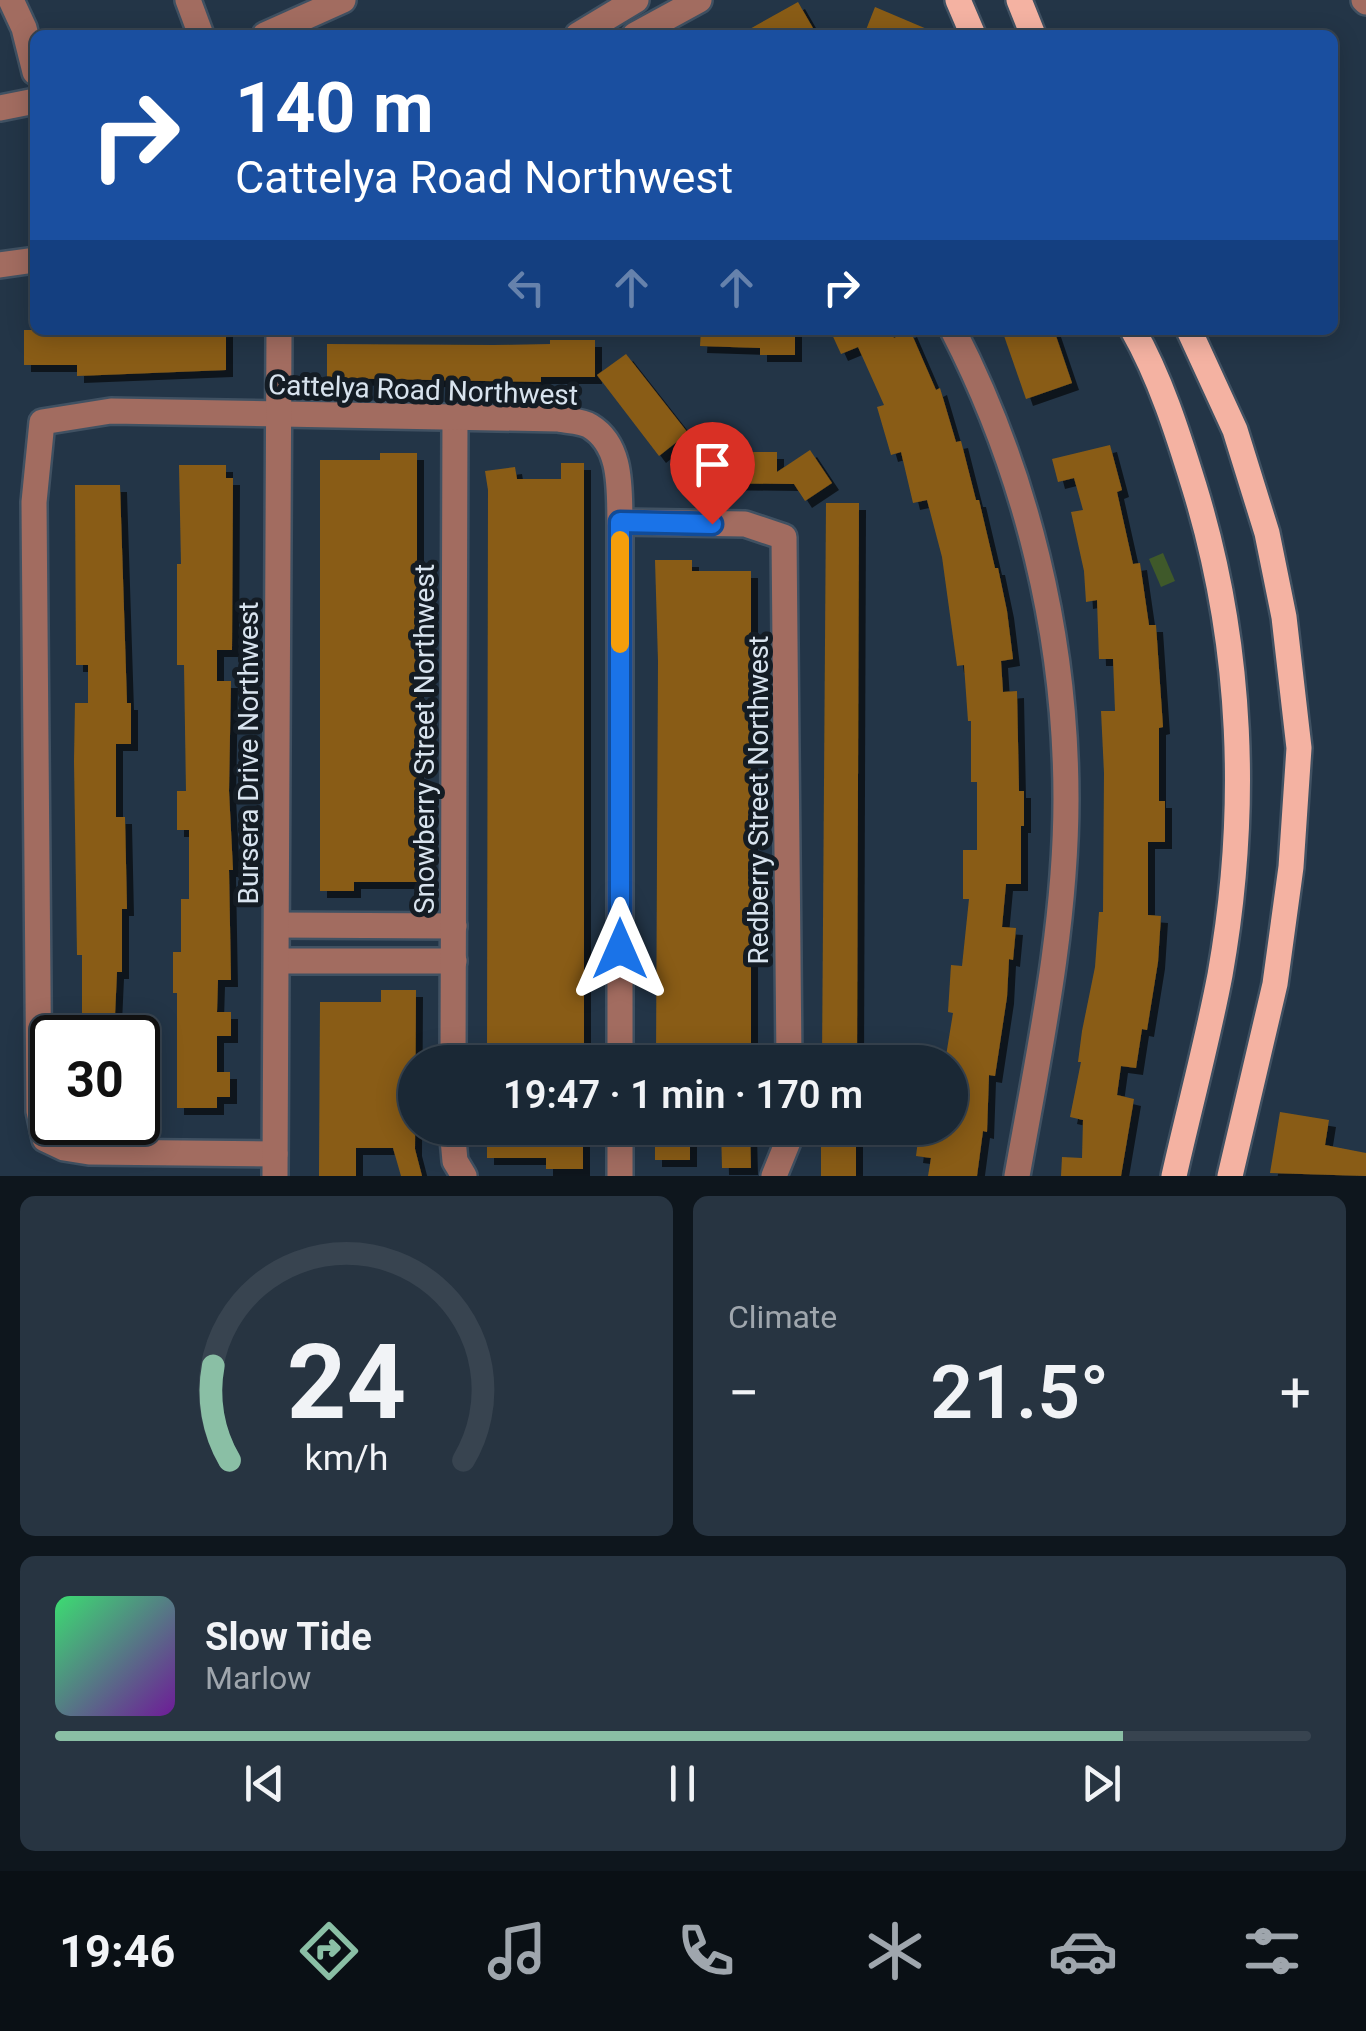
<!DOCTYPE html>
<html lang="en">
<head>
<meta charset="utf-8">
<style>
  body { margin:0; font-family:Roboto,sans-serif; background:#273441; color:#f1f3f6; height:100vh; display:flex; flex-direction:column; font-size:38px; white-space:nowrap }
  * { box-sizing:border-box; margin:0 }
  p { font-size:32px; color:#9fa6ad }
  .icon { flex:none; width:55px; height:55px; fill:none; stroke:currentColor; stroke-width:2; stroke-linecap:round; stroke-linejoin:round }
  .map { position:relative; height:1176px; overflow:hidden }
  .drawer { display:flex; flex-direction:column; gap:20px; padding:20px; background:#0e161d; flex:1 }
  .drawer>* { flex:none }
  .guide { position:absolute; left:30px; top:30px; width:1308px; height:305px; border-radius:15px; box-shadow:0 5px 25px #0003,0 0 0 2px #384450; background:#1a4fa0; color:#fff; overflow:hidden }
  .speed { position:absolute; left:30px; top:1015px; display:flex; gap:20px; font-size:50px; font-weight:700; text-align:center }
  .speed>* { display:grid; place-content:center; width:130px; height:130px; border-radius:50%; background:#1a2835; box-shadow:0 5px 25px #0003,0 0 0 2px #384450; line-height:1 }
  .speed .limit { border:5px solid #111; border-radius:15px; background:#fff; color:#111 }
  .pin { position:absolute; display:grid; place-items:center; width:85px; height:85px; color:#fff; margin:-102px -42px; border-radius:50% 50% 50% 0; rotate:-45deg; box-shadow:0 0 10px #0007 }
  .pin .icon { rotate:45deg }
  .me { position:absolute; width:110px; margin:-55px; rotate:0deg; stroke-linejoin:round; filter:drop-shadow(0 0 8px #0008) }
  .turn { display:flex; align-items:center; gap:35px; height:210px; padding:0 40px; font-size:45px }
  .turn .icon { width:130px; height:130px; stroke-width:2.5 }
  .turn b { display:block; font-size:70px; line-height:85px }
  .lanes { display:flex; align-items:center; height:95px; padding:0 40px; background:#0003; justify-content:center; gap:50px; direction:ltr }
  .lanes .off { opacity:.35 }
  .big { font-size:75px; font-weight:600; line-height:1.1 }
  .drawer .card { flex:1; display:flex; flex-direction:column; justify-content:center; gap:15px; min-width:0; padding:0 35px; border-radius:15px; background:#273441 }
  .drawer .dial { align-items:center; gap:0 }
  .dial svg { height:260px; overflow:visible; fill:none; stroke:#384450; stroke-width:7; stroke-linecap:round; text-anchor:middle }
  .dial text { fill:#f1f3f6; stroke:none }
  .song { display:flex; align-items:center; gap:30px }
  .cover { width:120px; height:120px; border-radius:15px; background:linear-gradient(135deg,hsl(140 70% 55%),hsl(280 70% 35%)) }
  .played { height:10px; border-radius:5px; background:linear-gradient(90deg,#8abfa5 85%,#384450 85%) }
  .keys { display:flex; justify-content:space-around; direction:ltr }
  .heat { display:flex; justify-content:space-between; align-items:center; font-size:55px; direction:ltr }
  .drawer .tiles { flex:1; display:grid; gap:20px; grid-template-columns:1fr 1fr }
  .card:last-child { grid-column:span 2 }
  .trip { position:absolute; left:398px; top:1045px; width:570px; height:100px; border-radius:50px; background:#1a2835; box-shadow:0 5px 25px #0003,0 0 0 2px #384450; font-weight:600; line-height:100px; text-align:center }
  .menu { display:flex; height:160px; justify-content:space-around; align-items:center; background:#0a1015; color:#9fa6ad }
  .menu .icon { width:70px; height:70px }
  .menu .current { color:#8abfa5 }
  .menu b { font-size:45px; color:#f1f3f6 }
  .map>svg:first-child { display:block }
  .green { fill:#3f592a }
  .building { fill:#895c17; filter:url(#shadow) }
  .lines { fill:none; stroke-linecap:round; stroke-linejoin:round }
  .minor-casing { stroke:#405162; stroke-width:30 }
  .major-casing { stroke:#405162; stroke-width:30 }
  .minor { stroke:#a26c60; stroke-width:25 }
  .major { stroke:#f4b2a2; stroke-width:25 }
  .route-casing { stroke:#114b97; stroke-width:25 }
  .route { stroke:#1a73e8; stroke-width:18 }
  .slow { stroke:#f59e0b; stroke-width:18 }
  .labels { text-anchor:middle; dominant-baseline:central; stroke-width:10; stroke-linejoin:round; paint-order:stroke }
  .street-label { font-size:28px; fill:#d8e3ee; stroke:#141c24 }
</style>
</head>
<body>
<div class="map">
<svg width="1366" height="1176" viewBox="0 0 1366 1176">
  <defs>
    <filter id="shadow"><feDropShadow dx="7" dy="7" stdDeviation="0" flood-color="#0009"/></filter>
  </defs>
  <rect width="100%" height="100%" fill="#233547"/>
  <!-- green -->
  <polygon class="green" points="1163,553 1175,581 1161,587 1149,559"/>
  <!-- building -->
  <g class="building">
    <polygon points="798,2 817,35 739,35"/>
    <polygon points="875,7 941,35 864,35"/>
    <polygon points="24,330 63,330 63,334 226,330 226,370 77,376 77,365 24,365"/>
    <polygon points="701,330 795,330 795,355 760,355 760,348 700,346"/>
    <polygon points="830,330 895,330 891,332 894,338 910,330 936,390 940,388 956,442 961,441 976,500 979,500 995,568 998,568 1007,611 1013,659 1001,661 1003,692 1017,691 1019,791 1024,791 1024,826 1021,826 1021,884 1006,884 1002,927 1016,928 1013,960 1009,959 1007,997 995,1076 989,1075 987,1132 983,1131 977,1176 928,1176 931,1158 916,1156 919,1133 942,1136 943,1128 950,1128 950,1062 945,1062 953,1013 948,1012 951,965 962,966 969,899 963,899 963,850 977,850 977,782 971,782 971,721 968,721 964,665 957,666 942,557 927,500 913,503 901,452 891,455 877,407 884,405 858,347 841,354"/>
    <polygon points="1002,330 1054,330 1072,383 1026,399"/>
    <polygon points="550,340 595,340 595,377 541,377 541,382 327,378 327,344 493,345 550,344"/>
    <polygon points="626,354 688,433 659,456 597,375"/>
    <polygon points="1110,445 1122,490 1117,492 1133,564 1140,563 1149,625 1156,625 1163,727 1159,728 1159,801 1165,801 1165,842 1148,842 1148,915 1161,916 1158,962 1147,1030 1142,1029 1136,1068 1121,1066 1117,1095 1134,1099 1121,1176 1061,1176 1062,1157 1082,1158 1083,1120 1070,1117 1081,1062 1078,1062 1082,1031 1095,967 1099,912 1103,912 1104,773 1101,711 1115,711 1113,659 1099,659 1097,600 1086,602 1084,571 1071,512 1083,510 1074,478 1058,482 1052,459"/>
    <polygon points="810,450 832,483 805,501 794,484 696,483 696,478 678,478 678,452 777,452 777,472"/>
    <polygon points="380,453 417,453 417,882 354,882 354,891 320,891 320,460 380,460"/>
    <polygon points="561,463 584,463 584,1054 523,1055 523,1062 487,1062 488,490 485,471 515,467 517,479 561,479"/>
    <polygon points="179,465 226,465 226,478 233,478 232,650 217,650 217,681 231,681 229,791 233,870 229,870 231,980 218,980 217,1012 231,1012 231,1036 217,1036 217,1072 230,1072 230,1097 217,1097 217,1108 177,1108 177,993 173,993 173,952 181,952 181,899 189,899 189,830 177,830 177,791 186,791 184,665 177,665 177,564 181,564"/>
    <polygon points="75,485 120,485 127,703 131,703 131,744 116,744 116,817 125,817 127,909 122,909 122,972 117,972 114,1038 82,1038 82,955 77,955 74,761 75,703 88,703 88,665 76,665"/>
    <polygon points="826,503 859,503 857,1062 822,1062"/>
    <polygon points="655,560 692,560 692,571 751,571 751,1057 690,1057 690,1062 656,1062 658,661"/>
    <polygon points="381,990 416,990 415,1149 422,1176 401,1176 393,1148 356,1148 356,1176 319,1176 320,1002 381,1002"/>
    <polygon points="1280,1112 1329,1120 1325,1145 1366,1153 1366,1176 1270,1173"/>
    <polygon points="487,1128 583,1128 583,1169 546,1169 546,1158 487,1158"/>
    <rect x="655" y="1128" width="35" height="32"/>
    <polygon points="721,1128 750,1128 751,1168 722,1168"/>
    <rect x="821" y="1128" width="35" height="48"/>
  </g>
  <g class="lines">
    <!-- minor casing -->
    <g class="minor-casing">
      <g id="minor">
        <polyline points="11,0 24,28 35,72"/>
        <polyline points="188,0 201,35"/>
        <polyline points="1364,0 1366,2"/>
        <polyline points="265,35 343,0"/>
        <polyline points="578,35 636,0"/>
        <polyline points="635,35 699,0"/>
        <polyline points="0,108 35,101"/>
        <polyline points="0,265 35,260"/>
        <path d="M953,330C1027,474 1066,637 1066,799C1066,926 1039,1052 1017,1176"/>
        <polyline points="620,522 745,524 784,537 789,1062"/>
        <polyline points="277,925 454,926"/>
        <polyline points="277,961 454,961"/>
        <polyline points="453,1062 455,416"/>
        <polyline points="452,1128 455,1161 464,1176"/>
        <polyline points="620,1128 620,1176"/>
        <path d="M275,1154L89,1152L64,1148L45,1139L39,1111L34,502L42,422L111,411L559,419C568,421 582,421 590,426C623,446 619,490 620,522V1062"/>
        <polyline points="275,1176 279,330"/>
        <polyline points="774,1176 789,1139 789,1128"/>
      </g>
    </g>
    <!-- major casing -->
    <g class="major-casing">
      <g id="major">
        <polyline points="958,0 973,35"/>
        <polyline points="1019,0 1033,35"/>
        <path d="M1133,330C1160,377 1178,434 1194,486C1243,645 1249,812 1220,975C1207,1043 1189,1109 1174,1176"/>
        <polyline points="1189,330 1235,430 1267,533 1284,617 1299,748 1291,867 1275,984 1230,1176"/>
      </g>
    </g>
    <!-- minor -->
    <use href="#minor" class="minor"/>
    <!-- major -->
    <use href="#major" class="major"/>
  </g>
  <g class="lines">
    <!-- route casing -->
    <g class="route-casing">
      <polyline id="route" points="620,949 620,522 712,524"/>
    </g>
    <!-- route -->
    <use href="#route" class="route"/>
    <!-- slow -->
    <polyline class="slow" points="620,644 620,540"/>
  </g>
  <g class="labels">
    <!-- street labels -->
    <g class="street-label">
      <text transform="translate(423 390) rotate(2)">Cattelya Road Northwest</text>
      <text transform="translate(424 739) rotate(-90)">Snowberry Street Northwest</text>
      <text transform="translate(248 753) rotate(-90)">Bursera Drive Northwest</text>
      <text transform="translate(758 800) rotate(-90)">Redberry Street Northwest</text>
    </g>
  </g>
</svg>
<div class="speed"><div class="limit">30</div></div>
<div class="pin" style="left:712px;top:524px;background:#d93025"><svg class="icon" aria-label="arrive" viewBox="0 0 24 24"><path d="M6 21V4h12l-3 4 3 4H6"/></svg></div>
<svg class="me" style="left:620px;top:949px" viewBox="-20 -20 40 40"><path d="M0-17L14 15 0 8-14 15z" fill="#1a73e8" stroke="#fff" stroke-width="4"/></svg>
<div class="trip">19:47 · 1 min · 170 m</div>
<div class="guide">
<div class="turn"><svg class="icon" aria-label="right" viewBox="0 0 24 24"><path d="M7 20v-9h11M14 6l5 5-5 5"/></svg><div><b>140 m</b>Cattelya Road Northwest</div></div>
<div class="lanes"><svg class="icon off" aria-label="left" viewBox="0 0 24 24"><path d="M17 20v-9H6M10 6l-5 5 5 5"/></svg><svg class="icon off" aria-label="ahead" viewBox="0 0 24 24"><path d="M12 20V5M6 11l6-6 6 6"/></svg><svg class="icon off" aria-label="ahead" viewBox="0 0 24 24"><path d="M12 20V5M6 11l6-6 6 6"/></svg><svg class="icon" aria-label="right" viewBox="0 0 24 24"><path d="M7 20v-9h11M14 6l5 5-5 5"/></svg></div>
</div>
</div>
<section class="drawer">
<div class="tiles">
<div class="card dial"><svg viewBox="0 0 100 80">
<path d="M14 69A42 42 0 1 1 86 69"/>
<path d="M14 69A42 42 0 0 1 9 40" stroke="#8abfa5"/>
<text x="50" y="56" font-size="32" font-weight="700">24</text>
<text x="50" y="72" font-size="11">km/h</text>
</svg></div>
<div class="card"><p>Climate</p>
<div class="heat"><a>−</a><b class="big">21.5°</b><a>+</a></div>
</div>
<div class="card">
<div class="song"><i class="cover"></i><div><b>Slow Tide</b><p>Marlow</p></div></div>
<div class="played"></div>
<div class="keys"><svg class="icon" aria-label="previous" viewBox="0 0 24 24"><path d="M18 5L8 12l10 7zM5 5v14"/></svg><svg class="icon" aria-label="pause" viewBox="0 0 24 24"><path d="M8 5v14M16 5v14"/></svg><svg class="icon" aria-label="next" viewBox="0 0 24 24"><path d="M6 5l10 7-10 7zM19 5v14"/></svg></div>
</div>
</div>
</section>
<nav class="menu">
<b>19:46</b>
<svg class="icon current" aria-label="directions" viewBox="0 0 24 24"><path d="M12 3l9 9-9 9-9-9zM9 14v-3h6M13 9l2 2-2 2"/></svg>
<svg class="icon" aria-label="music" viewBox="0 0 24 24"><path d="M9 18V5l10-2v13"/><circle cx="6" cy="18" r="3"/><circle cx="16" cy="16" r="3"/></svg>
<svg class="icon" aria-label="phone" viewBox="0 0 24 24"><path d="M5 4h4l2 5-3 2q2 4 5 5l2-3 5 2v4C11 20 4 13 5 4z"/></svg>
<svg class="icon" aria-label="climate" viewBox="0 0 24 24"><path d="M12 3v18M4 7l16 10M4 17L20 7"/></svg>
<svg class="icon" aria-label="car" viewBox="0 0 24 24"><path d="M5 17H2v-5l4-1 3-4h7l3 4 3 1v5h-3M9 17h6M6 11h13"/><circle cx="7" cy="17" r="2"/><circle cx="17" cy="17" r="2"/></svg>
<svg class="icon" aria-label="filters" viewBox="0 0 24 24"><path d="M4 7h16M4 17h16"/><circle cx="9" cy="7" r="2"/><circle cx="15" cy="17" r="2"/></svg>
</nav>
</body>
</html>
